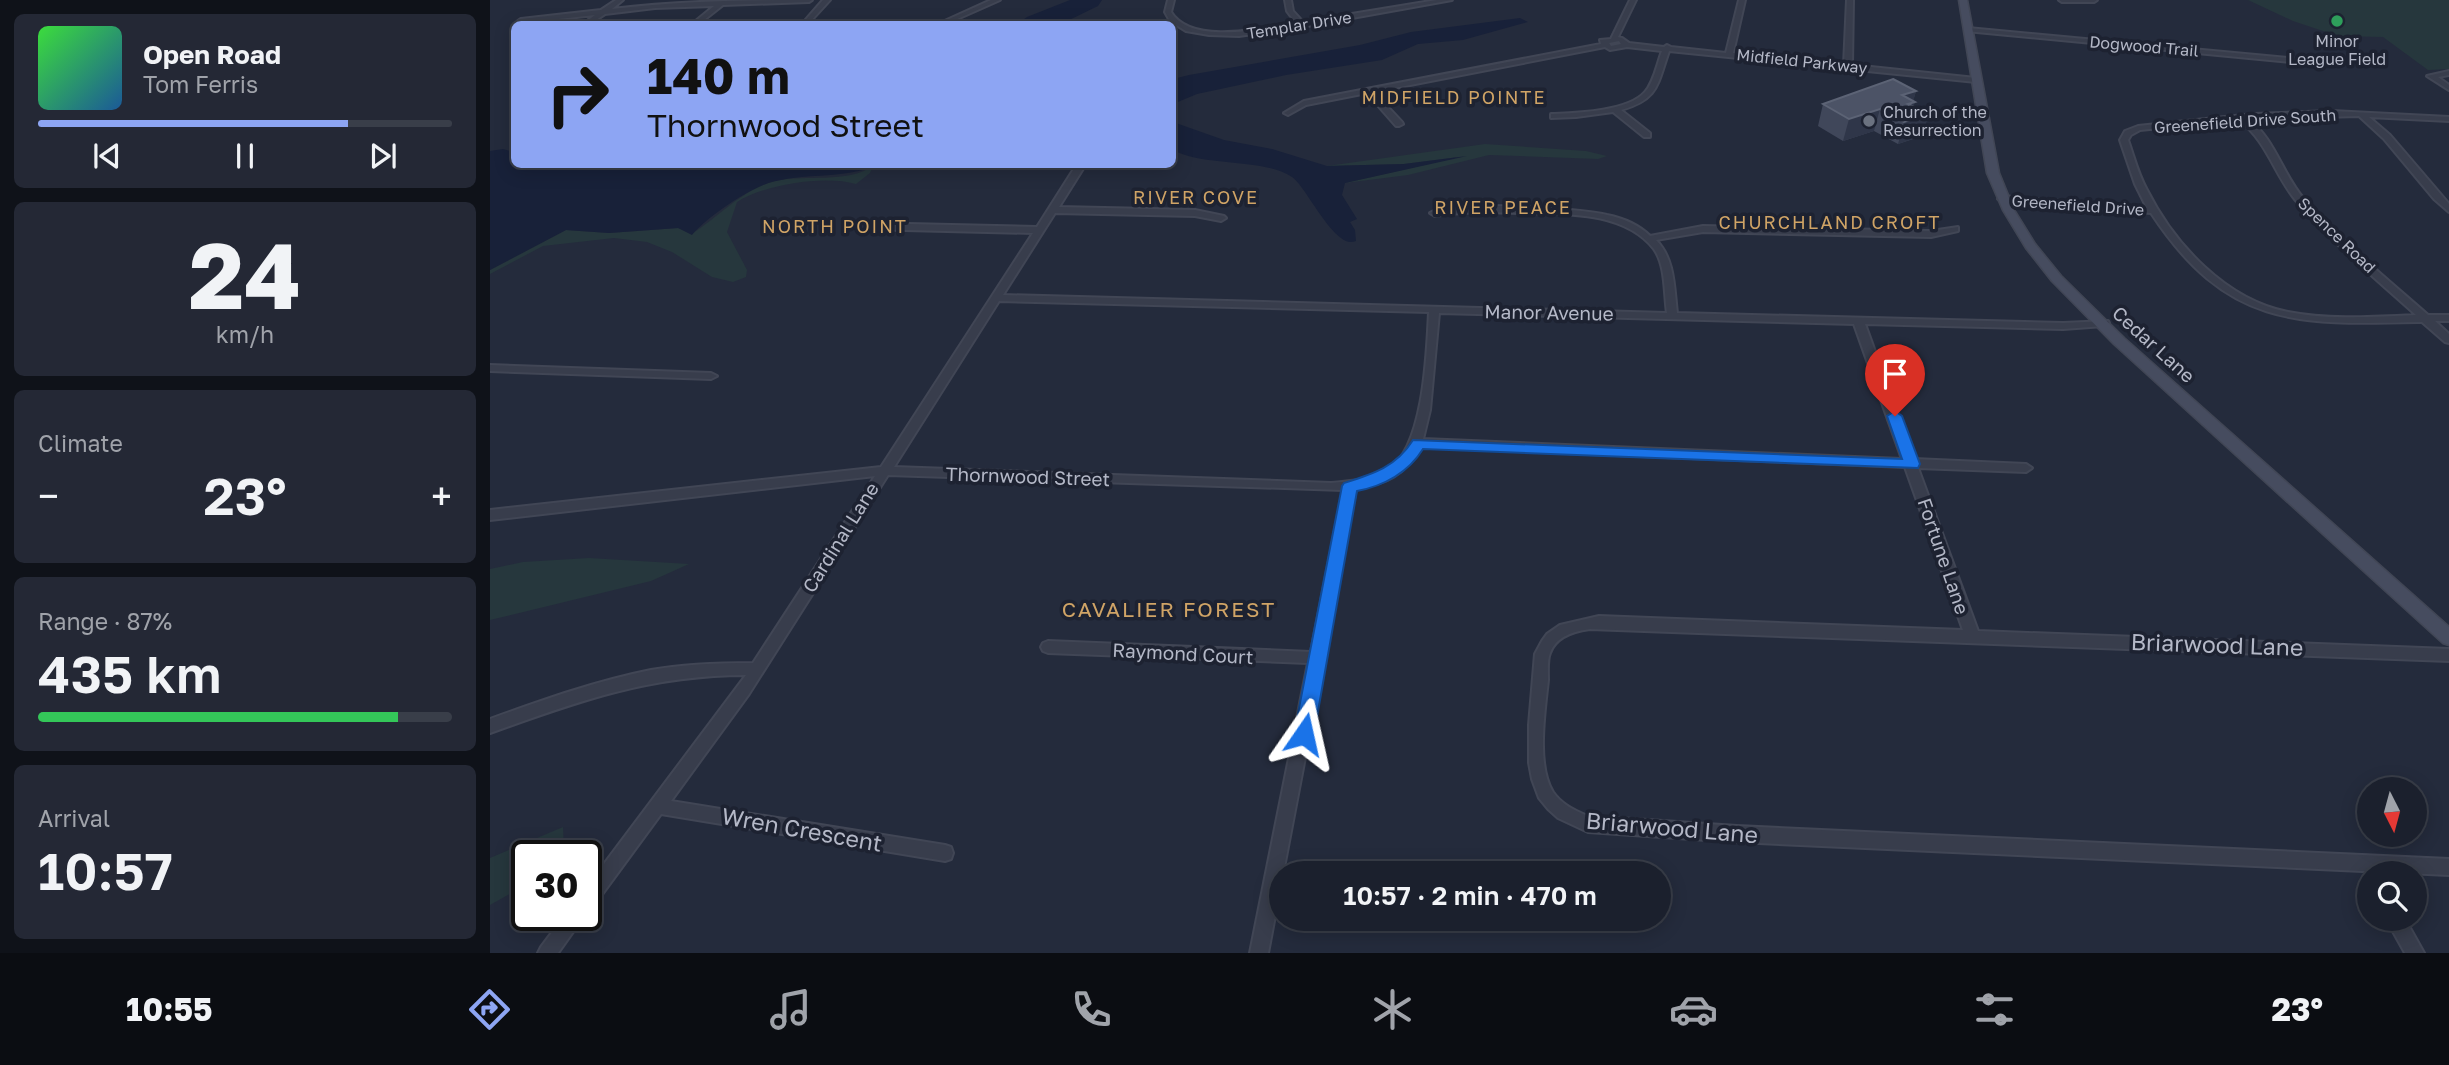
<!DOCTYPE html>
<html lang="en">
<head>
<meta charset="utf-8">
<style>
  body { margin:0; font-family:"Golos Text",sans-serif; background:#242835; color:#f1f3f6; height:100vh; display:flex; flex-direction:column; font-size:26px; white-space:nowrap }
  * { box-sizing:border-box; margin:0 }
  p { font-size:23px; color:#a0a3aa }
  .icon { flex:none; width:38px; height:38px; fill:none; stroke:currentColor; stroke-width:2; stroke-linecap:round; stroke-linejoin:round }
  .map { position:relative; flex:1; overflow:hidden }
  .side { display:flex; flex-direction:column; gap:14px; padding:14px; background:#0f1219; width:490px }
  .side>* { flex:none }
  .hud { position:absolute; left:21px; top:21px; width:665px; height:147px; border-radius:10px; box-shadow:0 4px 18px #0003,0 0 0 2px #393e49; background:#8da5f3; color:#111; overflow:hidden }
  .needle { width:46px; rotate:174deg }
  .buttons { position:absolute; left:1867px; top:777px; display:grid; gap:14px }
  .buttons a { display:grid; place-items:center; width:70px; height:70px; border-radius:50%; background:#1b202d; box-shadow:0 4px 18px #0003,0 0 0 2px #393e49; font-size:35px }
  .speed { position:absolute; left:21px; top:840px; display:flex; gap:14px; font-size:35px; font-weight:700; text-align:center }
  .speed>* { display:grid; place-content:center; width:91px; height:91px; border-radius:50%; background:#1b202d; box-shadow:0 4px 18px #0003,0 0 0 2px #393e49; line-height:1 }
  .speed .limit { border:4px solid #111; border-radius:10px; background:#fff; color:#111 }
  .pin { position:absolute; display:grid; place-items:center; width:60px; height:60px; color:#fff; margin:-72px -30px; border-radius:50% 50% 50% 0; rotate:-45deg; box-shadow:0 0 7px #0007 }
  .pin .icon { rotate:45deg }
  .me { position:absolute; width:77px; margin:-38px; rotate:11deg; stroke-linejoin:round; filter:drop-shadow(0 0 5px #0008) }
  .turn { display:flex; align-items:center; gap:24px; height:147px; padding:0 21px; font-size:32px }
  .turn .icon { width:91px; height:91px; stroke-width:2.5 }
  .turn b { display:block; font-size:49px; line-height:60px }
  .big { font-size:52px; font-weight:600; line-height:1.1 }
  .side .card { flex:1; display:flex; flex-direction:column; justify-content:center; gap:10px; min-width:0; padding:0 24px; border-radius:10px; background:#242835 }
  .side .dial { align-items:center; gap:0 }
  .dial b { font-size:91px; line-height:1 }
  .song { display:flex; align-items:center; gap:21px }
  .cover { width:84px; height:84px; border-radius:10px; background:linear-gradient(135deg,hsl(120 70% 55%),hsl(210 70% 35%)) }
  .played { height:7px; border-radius:4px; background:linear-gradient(90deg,#8da5f3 75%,#393e49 75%) }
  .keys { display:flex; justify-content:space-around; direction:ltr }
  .heat { display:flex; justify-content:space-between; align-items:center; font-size:38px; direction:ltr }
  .charge { height:10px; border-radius:5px; background:linear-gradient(90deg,#34c759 87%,#393e49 0) }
  .trip { position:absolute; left:779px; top:861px; width:402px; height:70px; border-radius:35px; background:#1b202d; box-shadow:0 4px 18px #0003,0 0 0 2px #393e49; font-weight:600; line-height:70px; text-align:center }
  .tabs { display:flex; height:112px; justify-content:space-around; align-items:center; background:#0b0d12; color:#a0a3aa }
  .tabs .icon { width:49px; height:49px }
  .tabs .active { color:#8da5f3 }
  .tabs b { font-size:32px; color:#f1f3f6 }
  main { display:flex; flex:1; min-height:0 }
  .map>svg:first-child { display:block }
  .green { fill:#26373d }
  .water { fill:#182139 }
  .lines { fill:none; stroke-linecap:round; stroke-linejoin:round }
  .street-casing { stroke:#414655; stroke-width:4 }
  .secondary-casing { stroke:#414655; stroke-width:3 }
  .street { fill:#383d4c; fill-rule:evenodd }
  .secondary { fill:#464c5f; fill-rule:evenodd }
  .wall { fill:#40475a }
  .shaded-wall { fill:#2f3649 }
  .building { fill:#4c5366; stroke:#5c6375; stroke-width:2 }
  .route { fill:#1a73e8; stroke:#114b97; stroke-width:2 }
  .leisure-dot { fill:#2e9e5b; stroke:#1d2231; stroke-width:2.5 }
  .worship-dot { fill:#6b7280; stroke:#1d2231; stroke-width:2.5 }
  .labels { text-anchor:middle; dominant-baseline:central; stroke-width:7; stroke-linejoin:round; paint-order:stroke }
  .far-street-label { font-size:16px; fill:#b4b8c7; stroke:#1d2231 }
  .far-poi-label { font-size:16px; fill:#b4b8c7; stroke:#1d2231 }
  .far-neighbourhood-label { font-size:18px; letter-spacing:2px; fill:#d0a466; stroke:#1d2231 }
  .street-label { font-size:19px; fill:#b4b8c7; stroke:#1d2231 }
  .neighbourhood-label { font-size:21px; letter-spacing:2px; fill:#d0a466; stroke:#1d2231 }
  .near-street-label { font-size:23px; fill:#b4b8c7; stroke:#1d2231 }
</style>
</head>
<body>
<main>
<section class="side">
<div class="card">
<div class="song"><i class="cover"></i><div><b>Open Road</b><p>Tom Ferris</p></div></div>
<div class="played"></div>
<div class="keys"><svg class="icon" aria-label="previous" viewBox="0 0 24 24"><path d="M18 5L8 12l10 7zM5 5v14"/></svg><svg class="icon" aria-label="pause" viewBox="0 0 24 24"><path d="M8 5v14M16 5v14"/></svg><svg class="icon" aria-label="next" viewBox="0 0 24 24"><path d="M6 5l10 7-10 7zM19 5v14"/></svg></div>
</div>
<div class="card dial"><b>24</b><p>km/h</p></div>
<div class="card"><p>Climate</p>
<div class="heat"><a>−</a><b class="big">23°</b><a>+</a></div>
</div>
<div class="card"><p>Range · 87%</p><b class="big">435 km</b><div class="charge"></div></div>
<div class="card"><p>Arrival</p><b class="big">10:57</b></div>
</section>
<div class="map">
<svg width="1959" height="953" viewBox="0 0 1959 953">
  <rect width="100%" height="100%" fill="#242b3c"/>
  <!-- green -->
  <g class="green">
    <polygon points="1758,0 1959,0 1959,69 1938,70 1893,37 1848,36 1803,21"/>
    <polygon points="995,144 1096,151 1117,156 1108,159 999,155 918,175 855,183 969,157 914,164 837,166"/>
    <path d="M383,166L380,173L366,184C335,175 275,184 247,202L237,232L257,270L256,277L243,282L222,277L182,252L157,242L124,238L53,246L0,274V270L76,230L119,233L188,228L203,233C229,217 253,189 285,181C315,174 357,184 383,166Z"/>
    <polygon points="99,558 199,564 161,581 0,620 0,569 33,562"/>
    <polygon points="73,827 74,849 67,856 37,856 37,884 0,905 0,858"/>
  </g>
  <!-- water -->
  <g class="water">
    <polygon points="580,0 612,0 608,6 571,24 527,24 537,17"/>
    <polygon points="1030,18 1038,22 973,40 928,44 892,60 796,75 707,94 683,104 683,79 699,75 870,45 921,32"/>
    <path d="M683,122L734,140L782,149L837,166L914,164L977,156L855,183L852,195L867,219L860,222L865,230L866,241C845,251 817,187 802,177C775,158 713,167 683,150Z"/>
    <path d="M13,149L24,152V164L387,165C355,179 320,173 286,181C261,186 217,217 202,235L188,228L119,233L76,230L0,270V151Z"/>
  </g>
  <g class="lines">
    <!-- street casing -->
    <g class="street-casing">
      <g id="street">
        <path d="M126,0H133L122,9C189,1 255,0 322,0L319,2L233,5L209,24H202L224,6L165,8L115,14L100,24H93L105,15L31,23L28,21L31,19L111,10Z"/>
        <polygon points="333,0 340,0 318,24 312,24"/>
        <polygon points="501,0 510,0 456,24 448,24"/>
        <path d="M678,0H684L681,12C702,46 774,28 806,23L797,11L795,0H801L803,11L813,22L947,0H962L812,27L749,36L719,35L696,31L680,21L675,12Z"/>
        <path d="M1140,0H1146L1128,37L1132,38L1139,43L1174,47L1177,45L1181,47L1236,53L1249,0H1255L1243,53L1354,65L1357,0H1363L1362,65L1486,78L1490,80L1486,82L1179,51C1167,85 1169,99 1131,110L1160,133V137H1154L1123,112L1086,117L1061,118V114H1064C1088,113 1139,111 1155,92C1164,82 1167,64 1172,51L1137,47L1120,50L1115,47L884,92L912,122L913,124L909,126H906L877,93L816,105L798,115L794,113L814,101L1111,44L1110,40L1121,39ZM1129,41L1131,44L1121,46L1119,43Z"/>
        <polygon points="1569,0 1607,0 1604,2 1572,2"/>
        <polygon points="1478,28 1831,61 1835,63 1831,65 1476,31 1475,30"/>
        <polygon points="1959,71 1959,75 1948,77 1959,85 1959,90 1937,76"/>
        <path d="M1842,111L1959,117V121L1879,117L1900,135L1959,204V212L1944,199L1894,139L1869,116L1759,119C1785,140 1793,175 1814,199C1851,242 1896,278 1938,315H1959V321H1945L1959,334V343L1955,342L1932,322C1807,325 1737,328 1661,213L1512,202L1508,199L1512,196L1657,208L1645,184L1630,140L1635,131L1648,126L1764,114ZM1749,120C1778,142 1785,177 1808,203C1844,244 1886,279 1926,315C1883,317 1839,320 1798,312C1736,300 1684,244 1657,190C1648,174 1644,157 1638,140L1641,135L1650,130Z"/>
        <path d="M587,164H596L569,207L705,210L734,216L736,218L731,221L705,216L565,213L513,295L1177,313C1174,293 1176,266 1164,249C1134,211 1075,214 1032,213C1003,212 974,211 945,216L940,213C961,200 1089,208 1117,215C1132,218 1149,225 1160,236L1213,226L1441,231L1468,227V231L1441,237L1213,232L1166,240C1185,259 1184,288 1187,313L1573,323L1618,321L1619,323L1614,326L1573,329L1375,324L1424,459L1536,464L1542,468L1536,472L1428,468L1488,631L1959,649V661L1100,629C1085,631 1066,636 1060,653C1057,660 1058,671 1058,680C1055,710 1046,765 1063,792C1071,804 1085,811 1098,816L1247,826L1959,859V875L1247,842L1098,832L1068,818L1058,809L1049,798L1042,779L1039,763V725L1045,654L1052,641L1057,634L1070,625L1109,616L1473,630L1415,467L930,447C914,476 898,483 866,489L834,655L836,658L833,663L793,873H791V884L778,953H760L818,663L558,653L553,651L551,647L553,643L558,641L821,652L853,490L398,475L259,694L181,801L455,845L461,847L463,853L461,859L455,861L171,814L102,908L96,910V888L256,675C161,675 88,701 0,733V719C53,700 106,681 161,670C195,664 229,663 263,663L385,476L0,520V510L391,467L543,233L374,229L369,226L374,223L547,227ZM509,301L939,312C937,352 934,448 898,470C881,481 861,481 841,483L404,467ZM949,313L1364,324L1412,459L933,439L940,410Z"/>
        <polygon points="0,365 221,373 227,376 221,379 0,371"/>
        <polygon points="75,915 95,915 68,953 48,953 51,947"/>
        <polygon points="1896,919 1915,919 1934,953 1915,953"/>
      </g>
    </g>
    <!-- secondary casing -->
    <g class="secondary-casing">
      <polygon id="secondary" points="1469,0 1477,0 1509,173 1524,210 1545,244 1571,276 1634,338 1959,627 1959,645 1953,643 1624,344 1562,281 1536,248 1513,210 1497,173"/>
    </g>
    <!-- street -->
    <use href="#street" class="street"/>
    <!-- secondary -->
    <use href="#secondary" class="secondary"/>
  </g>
  <!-- wall -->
  <polygon class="wall" points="1426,91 1423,101 1425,102 1423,106 1432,136 1408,144 1384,131 1353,141 1328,126 1333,104"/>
  <!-- shaded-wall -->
  <g class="shaded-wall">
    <polygon points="1426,91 1423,102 1425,102 1419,121 1439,114 1432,136 1408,144 1414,122 1412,95"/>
    <polygon points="1390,109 1384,131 1353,141 1359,119"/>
  </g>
  <!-- building -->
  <polygon class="building" points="1403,79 1426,91 1412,95 1425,102 1418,104 1439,114 1414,122 1390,109 1359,119 1333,104"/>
  <!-- route -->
  <path class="route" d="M1405,411L1412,416L1430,464L1428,468L933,449C919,472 894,486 867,491L824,734L821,740L814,742L807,740L804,734L852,486L854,483C883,474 906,467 923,440L1412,459L1397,416Z"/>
  <!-- markers -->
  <circle class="leisure-dot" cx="1847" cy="21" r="7"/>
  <circle class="worship-dot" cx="1379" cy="121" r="7"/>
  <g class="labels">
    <!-- far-street labels -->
    <g class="far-street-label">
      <text transform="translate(809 25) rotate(-9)">Templar Drive</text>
      <text transform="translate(1654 46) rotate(5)">Dogwood Trail</text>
      <text transform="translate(1312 61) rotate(6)">Midfield Parkway</text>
      <text transform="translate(1755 121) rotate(-4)">Greenefield Drive South</text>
      <text transform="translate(1588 205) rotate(4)">Greenefield Drive</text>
      <text transform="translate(1847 235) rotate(44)">Spence Road</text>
    </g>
    <!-- far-poi labels -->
    <g class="far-poi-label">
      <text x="1847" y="41">Minor<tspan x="1847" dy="18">League Field</tspan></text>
      <text x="1393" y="112" text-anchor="start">Church of the<tspan x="1393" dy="18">Resurrection</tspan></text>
    </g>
    <!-- far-neighbourhood labels -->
    <g class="far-neighbourhood-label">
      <text x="964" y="97">MIDFIELD POINTE</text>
      <text x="706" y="197">RIVER COVE</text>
      <text x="1013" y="207">RIVER PEACE</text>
      <text x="1340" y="222">CHURCHLAND CROFT</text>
      <text x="345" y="226">NORTH POINT</text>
    </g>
    <!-- street labels -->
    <g class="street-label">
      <text transform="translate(1059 312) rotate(1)">Manor Avenue</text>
      <text transform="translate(1664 344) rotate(42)">Cedar Lane</text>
      <text transform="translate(538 476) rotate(2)">Thornwood Street</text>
      <text transform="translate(350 537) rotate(-58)">Cardinal Lane</text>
      <text transform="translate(1454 556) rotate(71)">Fortune Lane</text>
      <text transform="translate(693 653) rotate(3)">Raymond Court</text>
    </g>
    <!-- neighbourhood labels -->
    <g class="neighbourhood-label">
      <text x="679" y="609">CAVALIER FOREST</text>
    </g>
    <!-- near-street labels -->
    <g class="near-street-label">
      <text transform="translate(1727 644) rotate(2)">Briarwood Lane</text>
      <text transform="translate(1182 827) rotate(5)">Briarwood Lane</text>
      <text transform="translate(312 829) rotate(10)">Wren Crescent</text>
    </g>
  </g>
</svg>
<div class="buttons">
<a><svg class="needle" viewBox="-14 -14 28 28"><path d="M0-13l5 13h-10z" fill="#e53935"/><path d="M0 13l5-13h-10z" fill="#a0a3aa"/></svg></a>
<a><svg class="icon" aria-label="search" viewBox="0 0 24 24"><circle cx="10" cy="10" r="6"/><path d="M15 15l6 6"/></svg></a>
</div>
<div class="speed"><div class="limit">30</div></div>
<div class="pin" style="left:1405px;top:416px;background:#d93025"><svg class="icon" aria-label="arrive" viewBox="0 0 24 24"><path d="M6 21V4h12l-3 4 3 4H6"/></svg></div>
<svg class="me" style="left:814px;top:734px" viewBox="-20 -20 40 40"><path d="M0-17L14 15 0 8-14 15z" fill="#1a73e8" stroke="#fff" stroke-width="4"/></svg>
<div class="trip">10:57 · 2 min · 470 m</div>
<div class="hud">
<div class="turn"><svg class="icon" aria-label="right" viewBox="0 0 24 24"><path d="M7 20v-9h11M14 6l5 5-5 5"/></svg><div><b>140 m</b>Thornwood Street</div></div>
</div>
</div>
</main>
<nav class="tabs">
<b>10:55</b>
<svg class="icon active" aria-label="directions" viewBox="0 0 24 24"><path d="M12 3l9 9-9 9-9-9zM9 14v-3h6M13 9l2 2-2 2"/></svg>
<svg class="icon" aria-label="music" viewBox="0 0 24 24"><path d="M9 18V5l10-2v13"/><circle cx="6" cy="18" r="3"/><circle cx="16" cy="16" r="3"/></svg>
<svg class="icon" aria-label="phone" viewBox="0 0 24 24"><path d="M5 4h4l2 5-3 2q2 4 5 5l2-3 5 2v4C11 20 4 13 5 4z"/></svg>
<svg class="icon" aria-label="climate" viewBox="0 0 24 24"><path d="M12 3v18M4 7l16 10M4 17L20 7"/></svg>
<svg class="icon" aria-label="car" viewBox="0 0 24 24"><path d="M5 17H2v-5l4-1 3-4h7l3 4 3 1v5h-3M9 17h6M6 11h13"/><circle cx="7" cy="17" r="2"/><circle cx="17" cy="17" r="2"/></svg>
<svg class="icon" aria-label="filters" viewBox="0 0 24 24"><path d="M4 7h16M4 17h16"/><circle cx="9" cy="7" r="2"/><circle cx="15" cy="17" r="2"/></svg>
<b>23°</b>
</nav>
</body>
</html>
